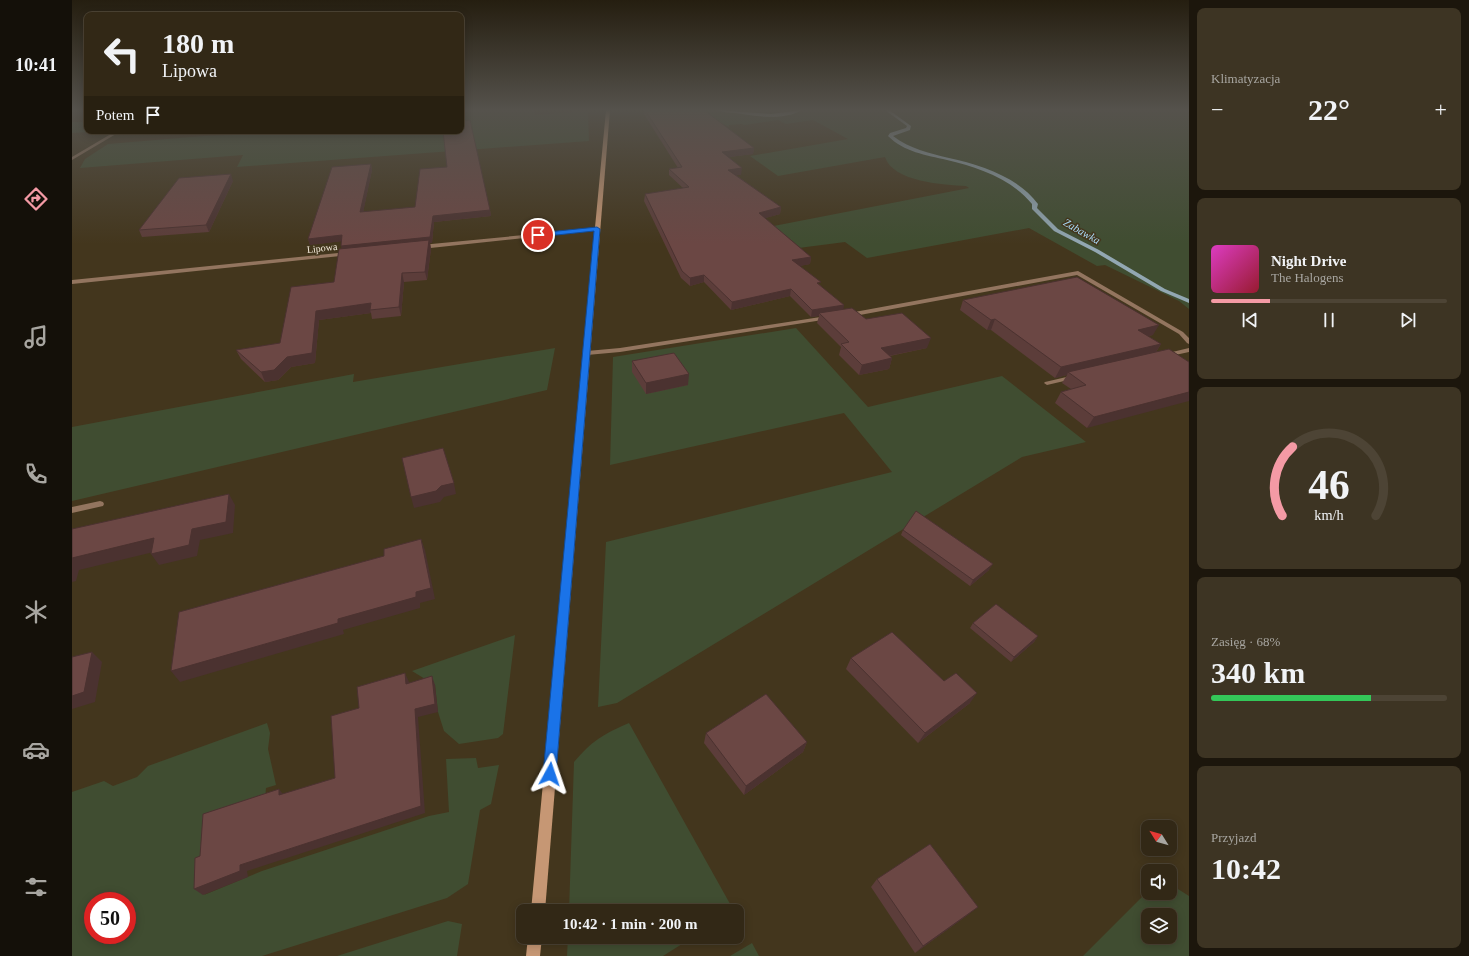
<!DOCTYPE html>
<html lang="pl">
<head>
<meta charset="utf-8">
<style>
  body { margin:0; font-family:"Times New Roman",serif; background:#3d3423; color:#f1f3f6; height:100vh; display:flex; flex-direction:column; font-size:15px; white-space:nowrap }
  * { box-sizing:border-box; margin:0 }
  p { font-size:13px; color:#a8a6a1 }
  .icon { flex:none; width:22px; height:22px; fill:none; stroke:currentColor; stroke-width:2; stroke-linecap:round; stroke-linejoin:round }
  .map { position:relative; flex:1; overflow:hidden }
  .sheet { display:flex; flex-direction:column; gap:8px; padding:8px; background:#1c160c; width:280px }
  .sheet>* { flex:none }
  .guide { position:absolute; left:12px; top:12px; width:380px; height:122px; border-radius:8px; box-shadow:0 2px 10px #0003,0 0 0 1px #4d4435; background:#322816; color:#f1f3f6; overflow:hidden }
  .needle { width:26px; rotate:307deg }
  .fabs { position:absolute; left:1069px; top:820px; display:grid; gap:8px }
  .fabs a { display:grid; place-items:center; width:36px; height:36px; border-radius:8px; background:#322816; box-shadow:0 2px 10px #0003,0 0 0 1px #4d4435; font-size:20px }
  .speed { position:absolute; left:12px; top:892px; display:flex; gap:8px; font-size:20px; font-weight:700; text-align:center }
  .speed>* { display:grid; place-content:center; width:52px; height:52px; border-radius:50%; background:#322816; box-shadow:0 2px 10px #0003,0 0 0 1px #4d4435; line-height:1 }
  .speed .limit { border:6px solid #d22; background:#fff; color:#111 }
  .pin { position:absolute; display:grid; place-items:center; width:34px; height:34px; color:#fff; margin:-17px; border:2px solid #fff; border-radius:50%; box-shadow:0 1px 4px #0007 }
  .me { position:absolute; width:44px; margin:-22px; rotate:5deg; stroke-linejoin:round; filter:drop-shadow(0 0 3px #0008) }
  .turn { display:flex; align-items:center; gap:14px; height:84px; padding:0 12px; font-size:18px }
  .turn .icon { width:52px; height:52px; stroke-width:2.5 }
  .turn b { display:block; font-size:28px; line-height:34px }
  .then { display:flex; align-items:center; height:38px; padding:0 12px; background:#0003; gap:8px; font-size:15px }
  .big { font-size:30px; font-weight:700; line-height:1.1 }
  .sheet .card { flex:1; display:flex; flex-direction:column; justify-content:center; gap:6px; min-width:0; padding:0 14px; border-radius:8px; background:#3d3423 }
  .sheet .dial { align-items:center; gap:0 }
  .dial svg { height:104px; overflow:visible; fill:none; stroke:#4d4435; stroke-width:7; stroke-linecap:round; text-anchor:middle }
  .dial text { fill:#f1f3f6; stroke:none }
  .song { display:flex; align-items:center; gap:12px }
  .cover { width:48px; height:48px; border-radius:6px; background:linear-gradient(135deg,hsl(310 70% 55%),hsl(350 70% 35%)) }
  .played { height:4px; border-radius:2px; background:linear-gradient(90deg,#f49aa5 25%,#4d4435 25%) }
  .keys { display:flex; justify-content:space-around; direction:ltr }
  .heat { display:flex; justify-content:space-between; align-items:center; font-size:22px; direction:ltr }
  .charge { height:6px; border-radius:3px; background:linear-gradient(90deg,#34c759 68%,#4d4435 0) }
  .trip { position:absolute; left:444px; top:904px; width:228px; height:40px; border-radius:8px; background:#322816; box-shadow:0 2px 10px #0003,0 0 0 1px #4d4435; font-weight:700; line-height:40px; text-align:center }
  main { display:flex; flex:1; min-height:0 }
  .tabs { display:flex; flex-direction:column; width:72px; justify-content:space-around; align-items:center; background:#141009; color:#a8a6a1 }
  .tabs .icon { width:28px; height:28px }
  .tabs .selected { color:#f49aa5 }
  .tabs b { font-size:18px; color:#f1f3f6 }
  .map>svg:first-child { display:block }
  .green { fill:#404d31; fill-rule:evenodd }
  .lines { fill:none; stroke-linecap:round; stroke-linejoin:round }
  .stream { fill:#92a7b2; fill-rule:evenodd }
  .lane { fill:#93755f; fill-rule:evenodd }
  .street { fill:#93755f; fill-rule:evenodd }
  .secondary { fill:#c69774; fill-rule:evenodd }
  .wall { fill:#5c3d3a }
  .shaded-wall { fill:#4b3230 }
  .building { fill:#6b4744; stroke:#4b3230 }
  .route { fill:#1a73e8; stroke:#114b97 }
  .labels { text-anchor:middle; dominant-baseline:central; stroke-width:3; stroke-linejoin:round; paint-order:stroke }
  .far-street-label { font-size:10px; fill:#f7eedf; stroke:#43361d }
  .far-water-label { font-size:11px; font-style:italic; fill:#a9d9f6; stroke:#43361d }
</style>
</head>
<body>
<main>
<nav class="tabs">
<b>10:41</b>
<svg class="icon selected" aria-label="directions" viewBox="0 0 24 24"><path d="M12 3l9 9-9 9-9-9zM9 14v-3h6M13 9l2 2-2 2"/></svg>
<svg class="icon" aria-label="music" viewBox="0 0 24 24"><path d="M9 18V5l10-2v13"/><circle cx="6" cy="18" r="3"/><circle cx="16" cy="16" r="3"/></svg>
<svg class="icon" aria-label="phone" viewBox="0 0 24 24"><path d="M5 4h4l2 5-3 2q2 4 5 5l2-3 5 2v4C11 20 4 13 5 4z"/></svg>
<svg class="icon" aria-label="climate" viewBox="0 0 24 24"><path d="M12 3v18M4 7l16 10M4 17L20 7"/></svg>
<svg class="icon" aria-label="car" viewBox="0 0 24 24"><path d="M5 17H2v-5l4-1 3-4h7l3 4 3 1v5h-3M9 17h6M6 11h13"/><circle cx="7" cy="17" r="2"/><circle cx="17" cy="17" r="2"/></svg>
<svg class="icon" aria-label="filters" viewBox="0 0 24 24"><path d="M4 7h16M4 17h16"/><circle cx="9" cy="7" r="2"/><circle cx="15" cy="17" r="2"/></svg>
</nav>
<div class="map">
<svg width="1117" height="956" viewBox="0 0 1117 956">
  <rect width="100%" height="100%" fill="#43361d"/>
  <!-- green -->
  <g class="green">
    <polygon points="389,110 462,110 463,115 516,111 517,141 165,167 171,155 8,168 13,159 36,144 131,136 257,132 258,131 389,131"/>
    <path d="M623,110H1117V309L1107,301L1033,265L1025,266L957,228L795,258L773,242L711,250L686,229L897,188L894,186C872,185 821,182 813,157L706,176L678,156L776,139L741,120L714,124L706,120L673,125L669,124L657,125V127Z"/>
    <polygon points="0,122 15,122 15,131 39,131 0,133"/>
    <polygon points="724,328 796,407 930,376 1014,442 950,457 545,703 526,707 534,542 820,472 772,413 538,465 541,357"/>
    <polygon points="483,348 475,390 0,501 0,427 282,374 281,382"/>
    <polygon points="443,635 431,734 426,738 387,744 372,731 366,712 363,685 340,671"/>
    <path d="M195,723L198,733L196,749L204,785L194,788L189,846L132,895L190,871L357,816L377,812L374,759L404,758L406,768L427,765L419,804L408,810L396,884L375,898L190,956H0V792L32,781L41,786L65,777L76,766ZM21,901H55V935H21Z"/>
    <path d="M557,723L662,911H497L502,762C520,741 531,734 557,723Z"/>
    <path d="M1098,884L1117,896V956H1011L1076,891V893H1098ZM1076,915H1098V937H1076Z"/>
    <polygon points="376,921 390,924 385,956 265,956"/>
    <polygon points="496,937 621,937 591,956 495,956"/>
    <polygon points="680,943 687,956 658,956"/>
  </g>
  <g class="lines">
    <!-- stream -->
    <g class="stream">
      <path d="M645,110L699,114L730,110C711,121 684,116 663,113C657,113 650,112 645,110Z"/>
      <path d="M813,110H817L839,126L838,130L821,136C838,149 857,153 877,158C909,165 946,177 966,204L965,208L986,229L1027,250L1093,289L1117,299V303L1089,291L1023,252L982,231L960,209V204C940,179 905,167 875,160C854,155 832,152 816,136L818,133L834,128L835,126Z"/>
    </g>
    <!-- lane -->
    <polygon class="lane" points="28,501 31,502 32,504 31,506 0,513 0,507"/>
    <!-- street -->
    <g class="street">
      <polygon points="44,131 49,131 0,160 0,157"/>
      <polygon points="525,228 527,229 527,230 349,249 346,247 349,245"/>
      <polygon points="276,252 278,253 278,255 0,284 0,280"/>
      <polygon points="1006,271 1111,332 1117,338 1117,344 1115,343 1107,334 1005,275 777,317 774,315 777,313"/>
      <polygon points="755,316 757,317 757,319 548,352 515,355 512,353 515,351 548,348"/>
      <polygon points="1117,348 1117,352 1094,357 1091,355 1092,354"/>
      <polygon points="1003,375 1005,376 1005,378 975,385 972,383 973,382"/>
    </g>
    <!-- secondary -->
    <g class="secondary">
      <polygon points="534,110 538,110 473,911 459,911"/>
      <polygon points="456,937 470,937 468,956 454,956"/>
    </g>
  </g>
  <!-- wall -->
  <g class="wall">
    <polygon points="572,110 607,110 682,148 681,154 657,157 669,175 664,175 709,207 708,214 693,218 739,257 738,264 727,266 748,285 771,310 794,319 855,348 818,356 820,358 817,369 787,375 767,355 769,347 745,323 747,316 739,317 718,296 659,310 632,282 618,286 609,278 572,201 573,194 611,188 597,175 597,169 606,168 572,114"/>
    <polygon points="299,164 300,170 291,212 418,210 419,216 362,222 360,243 358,243 359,249 355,280 332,282 329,316 300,319 299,313 247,320 243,363 219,367 206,380 193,382 169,359 164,350 208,343 262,282 270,249 269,241 238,245 236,239"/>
    <polygon points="161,181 137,232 70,237 67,230"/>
    <polygon points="891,300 1081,335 1076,336 1089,344 1084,352 1015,428 983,403 989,392 999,389 990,383 995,375 983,378 919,330 915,330 888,310"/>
    <polygon points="560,361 616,385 574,394 560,372"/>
    <polygon points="831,530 917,570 898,586 829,535"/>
    <polygon points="901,623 966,636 962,642 939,662 898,628"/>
    <polygon points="779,658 872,681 898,703 846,743 774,669"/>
    <polygon points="634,733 735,742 731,752 672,795 632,743"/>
    <polygon points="805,879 897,914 843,953 799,887"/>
  </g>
  <!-- shaded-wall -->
  <g class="shaded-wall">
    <polygon points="682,148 681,154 650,158 650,152"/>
    <polygon points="299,164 300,170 290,218 288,212"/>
    <polygon points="670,168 669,175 655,176 656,170"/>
    <polygon points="159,174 161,181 137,232 134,225"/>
    <polygon points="709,207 708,214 686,220 687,213"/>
    <polygon points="418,210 419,216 362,222 360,243 358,243 359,249 355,280 353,272 271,252 269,246 361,216"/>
    <polygon points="270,235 272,241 238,245 236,239"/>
    <polygon points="739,257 738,264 719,268 720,260"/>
    <polygon points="330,273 332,282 329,316 327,307"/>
    <polygon points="632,275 632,282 618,286 618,278"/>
    <polygon points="719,289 718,296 659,310 660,302"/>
    <polygon points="299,303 298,310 299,313 247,320 243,363 219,367 206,380 193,382 189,372 244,311"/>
    <polygon points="772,305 771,313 747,313 747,316 739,317 740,310"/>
    <polygon points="923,319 919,330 915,330 919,320"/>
    <polygon points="1087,325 1081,335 1059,340 1066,330"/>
    <polygon points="859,338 855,348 806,358 809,348"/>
    <polygon points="1089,344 1082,355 996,372 995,375 983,378 989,367"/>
    <polygon points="820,358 817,369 787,375 790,365"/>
    <polygon points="617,374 616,385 574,394 574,383"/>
    <polygon points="1117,392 1117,401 1015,428 1022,417"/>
    <polygon points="382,483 384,494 372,497 368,502 342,508 339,497 369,486"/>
    <polygon points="157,494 163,505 161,533 128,540 125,556 87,565 79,554 120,529"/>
    <polygon points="82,538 90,550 7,570 4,581 0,582 0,558"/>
    <polygon points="349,539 353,550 363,599 348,603 348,608 271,630 272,634 108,682 99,671 266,619"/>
    <polygon points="921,564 917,570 898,586 901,580"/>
    <polygon points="966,636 962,642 939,662 942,657"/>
    <polygon points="20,652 30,662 23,702 0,709 0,696"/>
    <polygon points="333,673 337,682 338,692 334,684"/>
    <polygon points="360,676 363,685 366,712 346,717 353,813 175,871 176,877 131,895 122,889 168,865 343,709"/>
    <polygon points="905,693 898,703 846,743 853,733"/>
    <polygon points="735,742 731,752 672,795 674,786"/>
    <polygon points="207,789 213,797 207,795"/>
    <polygon points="906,907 897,914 843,953 851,946"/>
  </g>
  <!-- building -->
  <g class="building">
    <polygon points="573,110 607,110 608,111 615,110 632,110 682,148 650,152 670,168 656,170 709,207 687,213 739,257 720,260 749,282 745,283 772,305 740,310 719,289 660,302 632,275 618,278 610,271 573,194 617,187 597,169 610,167"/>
    <polygon points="398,120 418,210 361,216 358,237 269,246 270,235 236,239 260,167 299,164 288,212 343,207 348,169 375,167 371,131 389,131 389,121"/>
    <polygon points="159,174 134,225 67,230 107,178"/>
    <polygon points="357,240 353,272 330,273 327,307 298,310 299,303 244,311 240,353 215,357 202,370 189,372 164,350 208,343 219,287 262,282 267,249"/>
    <polygon points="1005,277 1087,325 1066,330 1089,344 989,367 923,319 919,320 891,300"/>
    <polygon points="780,308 794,319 830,313 859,338 809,348 820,358 790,365 769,344 777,342 747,313"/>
    <polygon points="1097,349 1117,362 1117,392 1022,417 989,392 1014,385 996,372"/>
    <polygon points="602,353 617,374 574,383 560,361"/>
    <polygon points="371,448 382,483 369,486 364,491 339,497 330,458"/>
    <polygon points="157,494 154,522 120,529 117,545 79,554 82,538 0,558 0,529"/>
    <polygon points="844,511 921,564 901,580 831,530"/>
    <polygon points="349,539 359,588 344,592 344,597 266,619 266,623 99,671 107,612 312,556 312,549"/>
    <polygon points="924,604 966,636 942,657 901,623"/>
    <polygon points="820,632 872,681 884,673 905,693 853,733 779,658"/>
    <polygon points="20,652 12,692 0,696 0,657"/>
    <polygon points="333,673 334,684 360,676 363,704 343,709 349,806 168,865 168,871 122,889 123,858 128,856 131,814 207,789 207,795 263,778 259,716 287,708 285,687"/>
    <polygon points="694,694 735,742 674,786 634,733"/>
    <polygon points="858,844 906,907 851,946 805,879"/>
  </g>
  <!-- sky -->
  <linearGradient id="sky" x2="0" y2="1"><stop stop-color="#251e10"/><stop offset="0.45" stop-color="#55524c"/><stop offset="1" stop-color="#55524c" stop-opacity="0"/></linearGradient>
  <rect width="1117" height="244" fill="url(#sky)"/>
  <!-- route -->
  <polygon class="route" points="525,227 528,229 484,774 482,778 478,780 473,778 471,774 522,231 466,237 463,235 466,233"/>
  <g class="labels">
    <!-- far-street labels -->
    <g class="far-street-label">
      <text transform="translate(250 248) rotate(-6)">Lipowa</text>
    </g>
    <!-- far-water labels -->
    <g class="far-water-label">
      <text transform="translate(1010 231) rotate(30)">Zabawka</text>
    </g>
  </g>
</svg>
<div class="fabs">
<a><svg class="needle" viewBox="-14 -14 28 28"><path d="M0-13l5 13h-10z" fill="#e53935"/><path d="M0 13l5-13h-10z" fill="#a8a6a1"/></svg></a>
<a><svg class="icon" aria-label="sound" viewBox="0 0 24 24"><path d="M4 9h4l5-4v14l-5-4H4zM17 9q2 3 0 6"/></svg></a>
<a><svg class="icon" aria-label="layers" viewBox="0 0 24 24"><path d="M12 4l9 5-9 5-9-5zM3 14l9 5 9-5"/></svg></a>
</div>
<div class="speed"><div class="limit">50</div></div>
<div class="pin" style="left:466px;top:235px;background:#d93025"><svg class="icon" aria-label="arrive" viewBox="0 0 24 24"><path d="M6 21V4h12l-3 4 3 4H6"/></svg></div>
<svg class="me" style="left:478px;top:774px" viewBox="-20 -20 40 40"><path d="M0-17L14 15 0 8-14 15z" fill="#1a73e8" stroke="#fff" stroke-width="4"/></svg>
<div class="trip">10:42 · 1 min · 200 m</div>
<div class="guide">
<div class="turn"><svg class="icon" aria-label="left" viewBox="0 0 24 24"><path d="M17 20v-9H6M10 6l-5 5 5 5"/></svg><div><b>180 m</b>Lipowa</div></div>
<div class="then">Potem<svg class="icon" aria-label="arrive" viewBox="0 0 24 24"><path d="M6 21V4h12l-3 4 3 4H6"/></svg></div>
</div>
</div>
<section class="sheet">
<div class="card"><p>Klimatyzacja</p>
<div class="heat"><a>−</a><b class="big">22°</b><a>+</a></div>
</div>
<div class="card">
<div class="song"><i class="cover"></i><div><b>Night Drive</b><p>The Halogens</p></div></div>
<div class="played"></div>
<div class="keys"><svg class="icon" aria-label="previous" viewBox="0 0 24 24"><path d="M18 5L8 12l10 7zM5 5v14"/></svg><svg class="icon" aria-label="pause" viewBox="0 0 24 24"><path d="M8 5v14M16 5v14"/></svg><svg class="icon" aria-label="next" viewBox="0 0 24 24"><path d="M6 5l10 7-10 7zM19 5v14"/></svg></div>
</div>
<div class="card dial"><svg viewBox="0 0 100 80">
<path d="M14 69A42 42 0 1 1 86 69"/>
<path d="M14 69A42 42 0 0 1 22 16" stroke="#f49aa5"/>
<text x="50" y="56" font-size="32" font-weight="700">46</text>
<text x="50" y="72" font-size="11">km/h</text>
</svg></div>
<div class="card"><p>Zasięg · 68%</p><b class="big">340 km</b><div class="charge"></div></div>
<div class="card"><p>Przyjazd</p><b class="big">10:42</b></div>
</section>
</main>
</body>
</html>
